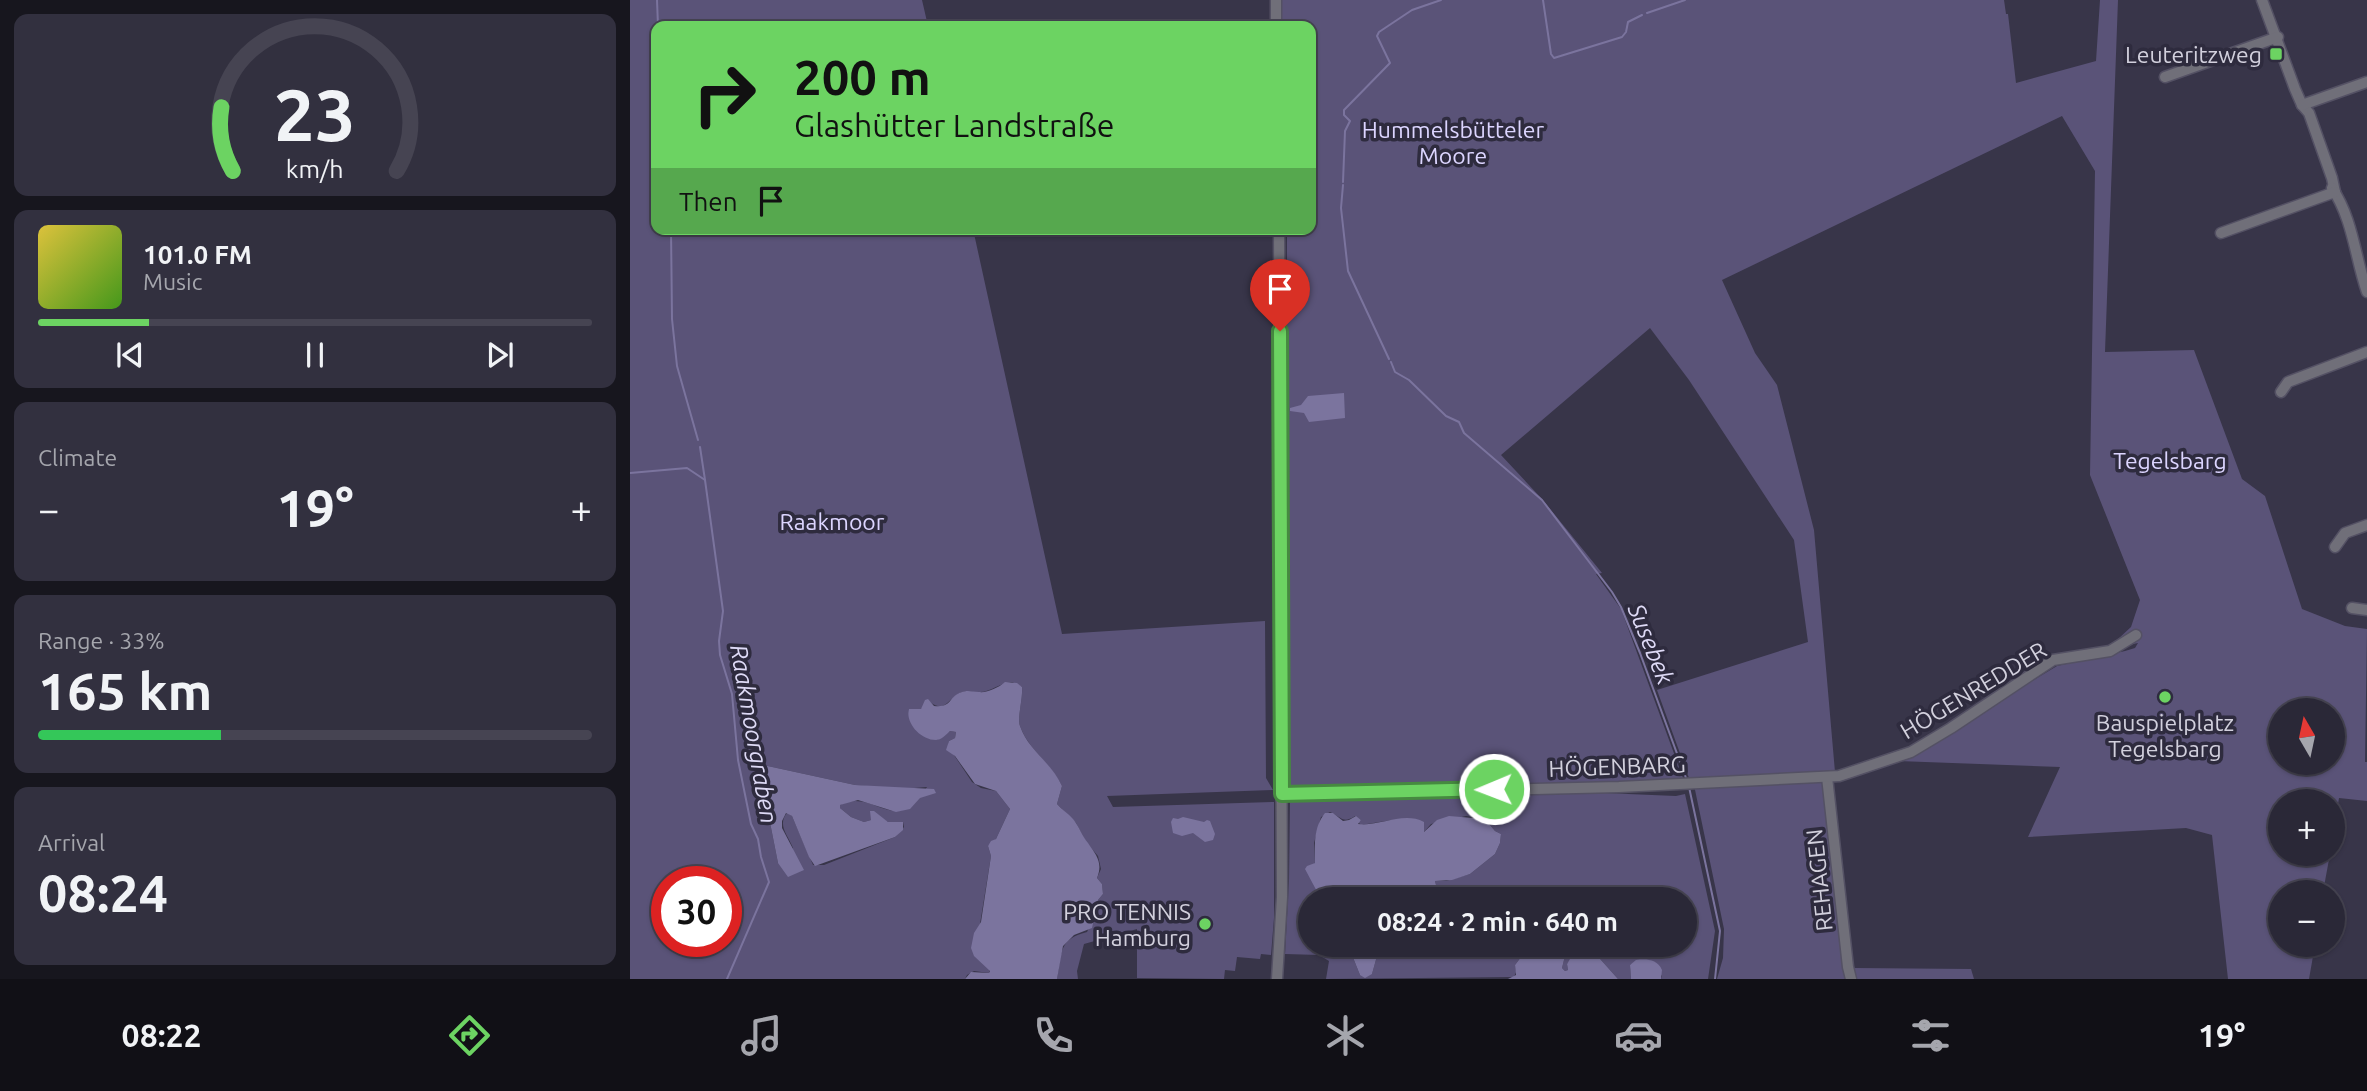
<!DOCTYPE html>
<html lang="en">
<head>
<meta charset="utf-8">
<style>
  body { margin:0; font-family:Ubuntu,sans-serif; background:#32303f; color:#f1f3f6; height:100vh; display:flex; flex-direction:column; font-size:26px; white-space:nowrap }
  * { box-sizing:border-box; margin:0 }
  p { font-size:23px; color:#a5a6ad }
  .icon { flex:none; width:38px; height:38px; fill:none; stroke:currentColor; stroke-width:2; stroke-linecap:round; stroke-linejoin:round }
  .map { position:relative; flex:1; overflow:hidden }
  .side { display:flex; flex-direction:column; gap:14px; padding:14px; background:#17161e; width:630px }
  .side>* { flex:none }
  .guide { position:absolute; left:21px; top:21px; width:665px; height:214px; border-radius:14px; box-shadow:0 2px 5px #0004,0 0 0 2px #464452; background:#6cd362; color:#111; overflow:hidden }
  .needle { width:46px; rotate:351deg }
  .controls { position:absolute; left:1638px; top:698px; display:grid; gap:14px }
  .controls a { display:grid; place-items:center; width:77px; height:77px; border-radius:50%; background:#2a2837; box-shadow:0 2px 5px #0004,0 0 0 2px #464452; font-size:35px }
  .speed { position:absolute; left:21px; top:866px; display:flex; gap:14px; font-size:35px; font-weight:700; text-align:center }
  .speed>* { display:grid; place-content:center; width:91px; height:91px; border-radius:50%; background:#2a2837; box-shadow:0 2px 5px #0004,0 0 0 2px #464452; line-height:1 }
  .speed .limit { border:10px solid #d22; background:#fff; color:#111 }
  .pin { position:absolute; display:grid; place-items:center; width:60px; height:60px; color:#fff; margin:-72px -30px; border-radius:50% 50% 50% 0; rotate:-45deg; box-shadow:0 0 7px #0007 }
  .pin .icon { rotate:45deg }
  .me { position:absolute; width:77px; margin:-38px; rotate:269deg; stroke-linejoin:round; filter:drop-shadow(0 0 5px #0008) }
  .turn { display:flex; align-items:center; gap:24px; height:147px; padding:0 28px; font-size:32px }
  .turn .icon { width:91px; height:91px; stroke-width:2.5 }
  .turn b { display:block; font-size:49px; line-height:60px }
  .then { display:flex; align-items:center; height:66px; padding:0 28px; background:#0003; gap:14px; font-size:26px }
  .big { font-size:52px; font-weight:700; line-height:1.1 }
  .side .tile { flex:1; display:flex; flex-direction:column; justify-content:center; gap:10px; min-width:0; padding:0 24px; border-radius:14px; background:#32303f }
  .side .dial { align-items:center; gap:0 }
  .dial svg { height:182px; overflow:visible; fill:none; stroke:#464452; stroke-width:7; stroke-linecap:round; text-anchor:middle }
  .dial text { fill:#f1f3f6; stroke:none }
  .song { display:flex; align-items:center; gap:21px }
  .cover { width:84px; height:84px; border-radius:10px; background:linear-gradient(135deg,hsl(50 70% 55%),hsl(100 70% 35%)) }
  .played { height:7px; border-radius:4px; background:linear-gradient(90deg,#6cd362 20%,#464452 20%) }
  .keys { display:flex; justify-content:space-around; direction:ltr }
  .heat { display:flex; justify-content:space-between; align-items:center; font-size:38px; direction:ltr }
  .charge { height:10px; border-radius:5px; background:linear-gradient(90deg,#34c759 33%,#464452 0) }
  .trip { position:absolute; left:668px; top:887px; width:399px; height:70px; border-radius:35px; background:#2a2837; box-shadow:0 2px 5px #0004,0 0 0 2px #464452; font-weight:700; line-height:70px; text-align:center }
  .dock { display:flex; height:112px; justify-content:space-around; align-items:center; background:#111016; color:#a5a6ad }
  .dock .icon { width:49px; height:49px }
  .dock .active { color:#6cd362 }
  .dock b { font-size:32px; color:#f1f3f6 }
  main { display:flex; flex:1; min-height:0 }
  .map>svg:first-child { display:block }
  .green { fill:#5a5378; fill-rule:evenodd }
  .water { fill:#7b749e }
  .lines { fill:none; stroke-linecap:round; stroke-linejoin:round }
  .stream { stroke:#7b749e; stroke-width:2 }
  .minor-casing { stroke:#545164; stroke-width:13 }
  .minor { stroke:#706f79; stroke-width:10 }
  .route-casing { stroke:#468940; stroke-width:18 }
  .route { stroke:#6cd362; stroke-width:12 }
  .poi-dot { fill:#6cd362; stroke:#2e2b3e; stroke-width:2.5 }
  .labels { text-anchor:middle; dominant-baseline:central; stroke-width:7; stroke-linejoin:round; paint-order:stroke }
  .poi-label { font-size:23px; fill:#d2d0dd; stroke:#2e2b3e; text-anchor:end }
  .park-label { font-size:23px; fill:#dcd5ff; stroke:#2e2b3e }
  .street-label { font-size:23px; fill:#d2d0dd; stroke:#2e2b3e }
  .water-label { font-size:24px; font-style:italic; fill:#dedaf6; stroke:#2e2b3e }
</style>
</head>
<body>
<main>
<section class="side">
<div class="tile dial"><svg viewBox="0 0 100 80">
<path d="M14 69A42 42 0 1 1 86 69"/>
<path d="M14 69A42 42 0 0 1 9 41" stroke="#6cd362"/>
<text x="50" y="56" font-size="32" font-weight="700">23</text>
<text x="50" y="72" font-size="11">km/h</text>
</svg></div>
<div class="tile">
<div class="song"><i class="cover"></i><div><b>101.0 FM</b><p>Music</p></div></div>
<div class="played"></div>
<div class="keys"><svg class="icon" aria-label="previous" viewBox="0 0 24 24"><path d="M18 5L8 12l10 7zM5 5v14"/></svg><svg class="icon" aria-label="pause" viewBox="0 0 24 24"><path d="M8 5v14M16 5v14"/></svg><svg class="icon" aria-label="next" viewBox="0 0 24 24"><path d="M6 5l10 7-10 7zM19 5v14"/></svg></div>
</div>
<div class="tile"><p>Climate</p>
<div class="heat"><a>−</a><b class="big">19°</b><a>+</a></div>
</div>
<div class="tile"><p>Range · 33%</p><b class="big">165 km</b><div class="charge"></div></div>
<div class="tile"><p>Arrival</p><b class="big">08:24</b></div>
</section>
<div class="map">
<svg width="1737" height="979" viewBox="0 0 1737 979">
  <rect width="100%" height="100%" fill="#383549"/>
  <!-- green -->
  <g class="green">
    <path d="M0,0H292L298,26H26V229H343L432,634L635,621L636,778L643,790L477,796L483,807L644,802V918L641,955L631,954L630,959L607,957L605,971L595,970L594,979L507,978V929L454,944L447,971L448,979H427C432,953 428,939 457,932L465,915L468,900L473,894L472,884L467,878L471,869L468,856L456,842L446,823L427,804L432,786C421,764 398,749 390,726C387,718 393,699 392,687C389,685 385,683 382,682C374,681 360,692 350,692C342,693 335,689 328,694C318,700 314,713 300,702L291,709H279C277,727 294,732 307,740L320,731L326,732L325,738L319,741L318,746L342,782L351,788L366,791L380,809L366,839L358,846L361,856L350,924L354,964L360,968L359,973L344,971L337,975L335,979H0ZM133,765L225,785L272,789L297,787C265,839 244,787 210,805V808L221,817L234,822L241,820V812L258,822H273L274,827L265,837L194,865H183L162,816L157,813C147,825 158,835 163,848L148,863L130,772ZM37,882H96V942H37Z"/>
    <path d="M651,0H1374L1376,14H1378L1386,83L1466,61L1470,0H1488L1475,352L1564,350L1612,479L1635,496L1672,609L1715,626L1737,629L1735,762H1737V801L1709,798L1703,835V802H1650V854H1700L1693,892H1650V945H1685L1679,979H1598L1582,835L1556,828L1398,837L1430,767L1268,761L1427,666L1495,651L1505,648L1508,643L1488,647L1487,640L1501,627L1510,600L1460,475L1465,171L1432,116L1092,280L1125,353L1147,385L1184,530L1205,772L1059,778L1027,690L1178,642L1164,540L1059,380L1020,328L871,455L912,499L972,573L966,574L991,609L1053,778L988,783L656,788L657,229H681V26H652ZM1650,710H1703V763H1650Z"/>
    <polygon points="1195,781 1218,979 1087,979 1093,958 1094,929 1064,785"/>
    <path d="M950,792L1046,796L1055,794L1085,931L1078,979H1031L1032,976L1019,960H1009L1000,965L1001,979H988L963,951C955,951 951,959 942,958L937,964L938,970L935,971L932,968L936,952L935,945H1055V900H925L917,895L913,896V899H827L828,895L824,890L806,885L805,881H816L840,874L865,854L870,843L871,834L865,831L855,819L836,816L801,824L794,832L793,830L762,820L731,825L728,822L731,820L725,816C713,824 711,817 700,812L691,817L684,843L685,863L682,866L688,893L691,899L681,900V945H734L732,952L724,950L722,955L730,975L742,974L747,956L757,950L756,945H894L891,957L885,965L886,972L884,977L696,979L699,961L689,955L655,954L659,881L660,800Z"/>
    <polygon points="1224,968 1341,969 1344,979 1227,979"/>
  </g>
  <!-- water -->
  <g class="water">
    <polygon points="714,393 715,418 679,422 674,413 660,411 660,408 671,405 678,396"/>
    <path d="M375,682L387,683L392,687C393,699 387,718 390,726C398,750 422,763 432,786L427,804C432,810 438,813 443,819C449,826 452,836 458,843C467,856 473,863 467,878L472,884L473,894L468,900L462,928L444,935L433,946L427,979H335L341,972L359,973L360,971L344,956L341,948L344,933L351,922L361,856L358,846L361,841L366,839L380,809L366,791L345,784L325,756L316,750L319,741L325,738L326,732L320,731C316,735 311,740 306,740C290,740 275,722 279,709H291L295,700L298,699L304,706C323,708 318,696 332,692C339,690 342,692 349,692C357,693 368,688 375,682Z"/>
    <polygon points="133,765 225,785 304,789 306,793 290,798 280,809 266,812 228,800 210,805 210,808 221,817 234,822 241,820 240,811 244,811 258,822 273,822 273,830 265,837 185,866 179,857 162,816 156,813 152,821 152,828 174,870 158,877 148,863 130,772 130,766"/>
    <path d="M695,813H703L713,821L719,820L726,816L731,820L728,824C749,827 773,811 794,822V832L807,820L819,816L855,819L865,831L871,834L870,843L865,854L840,874L822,880L805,881L806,885L826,891L827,899H691L675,869L677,866L685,863C685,845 683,828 695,813Z"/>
    <polygon points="553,817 574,822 577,820 580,821 585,834 583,840 575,842 563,833 552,836 543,833 541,822 543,818 548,819"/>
    <polygon points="734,945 756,945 757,950 747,956 742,974 735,978 730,975 722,955 724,950 732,952"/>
    <polygon points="894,945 935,945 936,952 932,968 935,971 938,970 937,964 940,959 948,958 950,952 963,951 988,979 878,979 886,975 885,965 891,957"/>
    <path d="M1006,960C1017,959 1027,959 1032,970L1031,979H1001L1000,965Z"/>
  </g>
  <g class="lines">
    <!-- stream -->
    <g class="stream">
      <polyline points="27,0 28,26"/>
      <polyline points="913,0 921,54 924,58 992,37 996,32 998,22 1012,15"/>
      <polyline points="1017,13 1055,0"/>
      <polyline points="713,182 715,131 720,121 714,115 714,110 760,63 747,36 749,32 782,10 811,0"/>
      <polyline points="713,185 711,208 718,271 759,359"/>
      <polyline points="41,229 42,319 47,366 68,440"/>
      <polyline points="761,362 765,372 779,380 816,416 829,422 834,433 912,500 982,592 991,607 1010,653 1056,778"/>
      <polyline points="70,447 75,480"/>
      <polyline points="0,473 57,468 75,480 93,611 89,641 90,655 102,694 108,760 121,824 128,839 131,857 139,882 97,979"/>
      <polyline points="1059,787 1090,931 1085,979"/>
    </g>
    <!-- minor casing -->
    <g class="minor-casing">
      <g id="minor">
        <polyline points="646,0 646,26"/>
        <polyline points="1632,0 1665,89 1672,105 1679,113 1702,178 1705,192"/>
        <polyline points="1535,77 1648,37"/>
        <polyline points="1672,105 1737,82"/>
        <path d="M1702,188C1723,219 1725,257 1737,292"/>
        <polyline points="1591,233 1705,192"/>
        <polyline points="1651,392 1658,382 1737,352"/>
        <polyline points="1705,547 1715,533 1737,525"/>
        <polyline points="1722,608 1737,610"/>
        <polyline points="1197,777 1218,967 1221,979"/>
        <polyline points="652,795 989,787 1209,776 1281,752 1321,728 1423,660 1480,651 1506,635"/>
        <polyline points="647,979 652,897 649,229"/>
      </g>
    </g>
    <!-- minor -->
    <use href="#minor" class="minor"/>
  </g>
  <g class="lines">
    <!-- route casing -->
    <g class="route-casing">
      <polyline id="route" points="650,331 652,794 864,789"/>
    </g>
    <!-- route -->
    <use href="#route" class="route"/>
  </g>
  <!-- markers -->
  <g class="poi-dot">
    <rect x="1639" y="47" width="14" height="14" rx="3.5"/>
    <circle cx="1535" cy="697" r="7"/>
    <circle cx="575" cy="924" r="7"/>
  </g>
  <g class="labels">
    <!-- poi labels -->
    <g class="poi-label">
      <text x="1632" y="54">Leuteritzweg</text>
      <text x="1535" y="722" text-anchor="middle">Bauspielplatz<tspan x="1535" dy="26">Tegelsbarg</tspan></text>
      <text x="561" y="911">PRO TENNIS<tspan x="561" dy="26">Hamburg</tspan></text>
    </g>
    <!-- park labels -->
    <g class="park-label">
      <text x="823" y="129">Hummelsbütteler<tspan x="823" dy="26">Moore</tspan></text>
      <text x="1540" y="460">Tegelsbarg</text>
      <text x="202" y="521">Raakmoor</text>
    </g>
    <!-- street labels -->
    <g class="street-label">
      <text transform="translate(1343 690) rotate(-31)">HÖGENREDDER</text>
      <text transform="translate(987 766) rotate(-2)">HÖGENBARG</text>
      <text transform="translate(1189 880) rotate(-96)">REHAGEN</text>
    </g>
    <!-- water labels -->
    <g class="water-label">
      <text transform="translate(1021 644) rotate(68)">Susebek</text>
      <text transform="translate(124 734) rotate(80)">Raakmoorgraben</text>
    </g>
  </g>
</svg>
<div class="controls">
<a><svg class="needle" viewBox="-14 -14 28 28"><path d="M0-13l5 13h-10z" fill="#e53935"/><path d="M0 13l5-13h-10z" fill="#a5a6ad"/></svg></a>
<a>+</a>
<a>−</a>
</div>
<div class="speed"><div class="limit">30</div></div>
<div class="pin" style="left:650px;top:331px;background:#d93025"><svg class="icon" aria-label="arrive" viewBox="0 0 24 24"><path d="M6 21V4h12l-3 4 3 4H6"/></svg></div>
<svg class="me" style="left:864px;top:789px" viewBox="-20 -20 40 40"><circle r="17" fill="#6cd362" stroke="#fff" stroke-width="3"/><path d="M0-11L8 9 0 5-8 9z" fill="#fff"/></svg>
<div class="trip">08:24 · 2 min · 640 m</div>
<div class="guide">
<div class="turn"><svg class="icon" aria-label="right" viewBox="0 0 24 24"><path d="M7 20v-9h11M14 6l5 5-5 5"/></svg><div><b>200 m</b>Glashütter Landstraße</div></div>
<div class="then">Then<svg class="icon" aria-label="arrive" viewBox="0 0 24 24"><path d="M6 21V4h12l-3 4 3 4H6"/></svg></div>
</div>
</div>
</main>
<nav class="dock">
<b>08:22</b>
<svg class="icon active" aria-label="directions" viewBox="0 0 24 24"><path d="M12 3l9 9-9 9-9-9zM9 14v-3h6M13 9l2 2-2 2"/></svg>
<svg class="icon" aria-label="music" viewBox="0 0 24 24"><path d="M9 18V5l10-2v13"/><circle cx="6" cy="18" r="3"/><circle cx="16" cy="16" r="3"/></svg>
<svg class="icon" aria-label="phone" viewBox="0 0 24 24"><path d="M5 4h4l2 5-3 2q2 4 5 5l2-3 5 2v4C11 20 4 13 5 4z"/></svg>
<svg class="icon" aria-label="climate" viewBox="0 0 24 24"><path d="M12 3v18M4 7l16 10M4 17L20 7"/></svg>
<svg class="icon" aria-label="car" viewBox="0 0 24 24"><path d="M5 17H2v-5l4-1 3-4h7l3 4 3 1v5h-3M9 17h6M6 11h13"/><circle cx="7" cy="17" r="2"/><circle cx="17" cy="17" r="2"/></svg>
<svg class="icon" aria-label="filters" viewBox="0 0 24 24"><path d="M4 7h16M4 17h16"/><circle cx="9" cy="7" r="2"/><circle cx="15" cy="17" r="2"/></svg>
<b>19°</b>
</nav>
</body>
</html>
